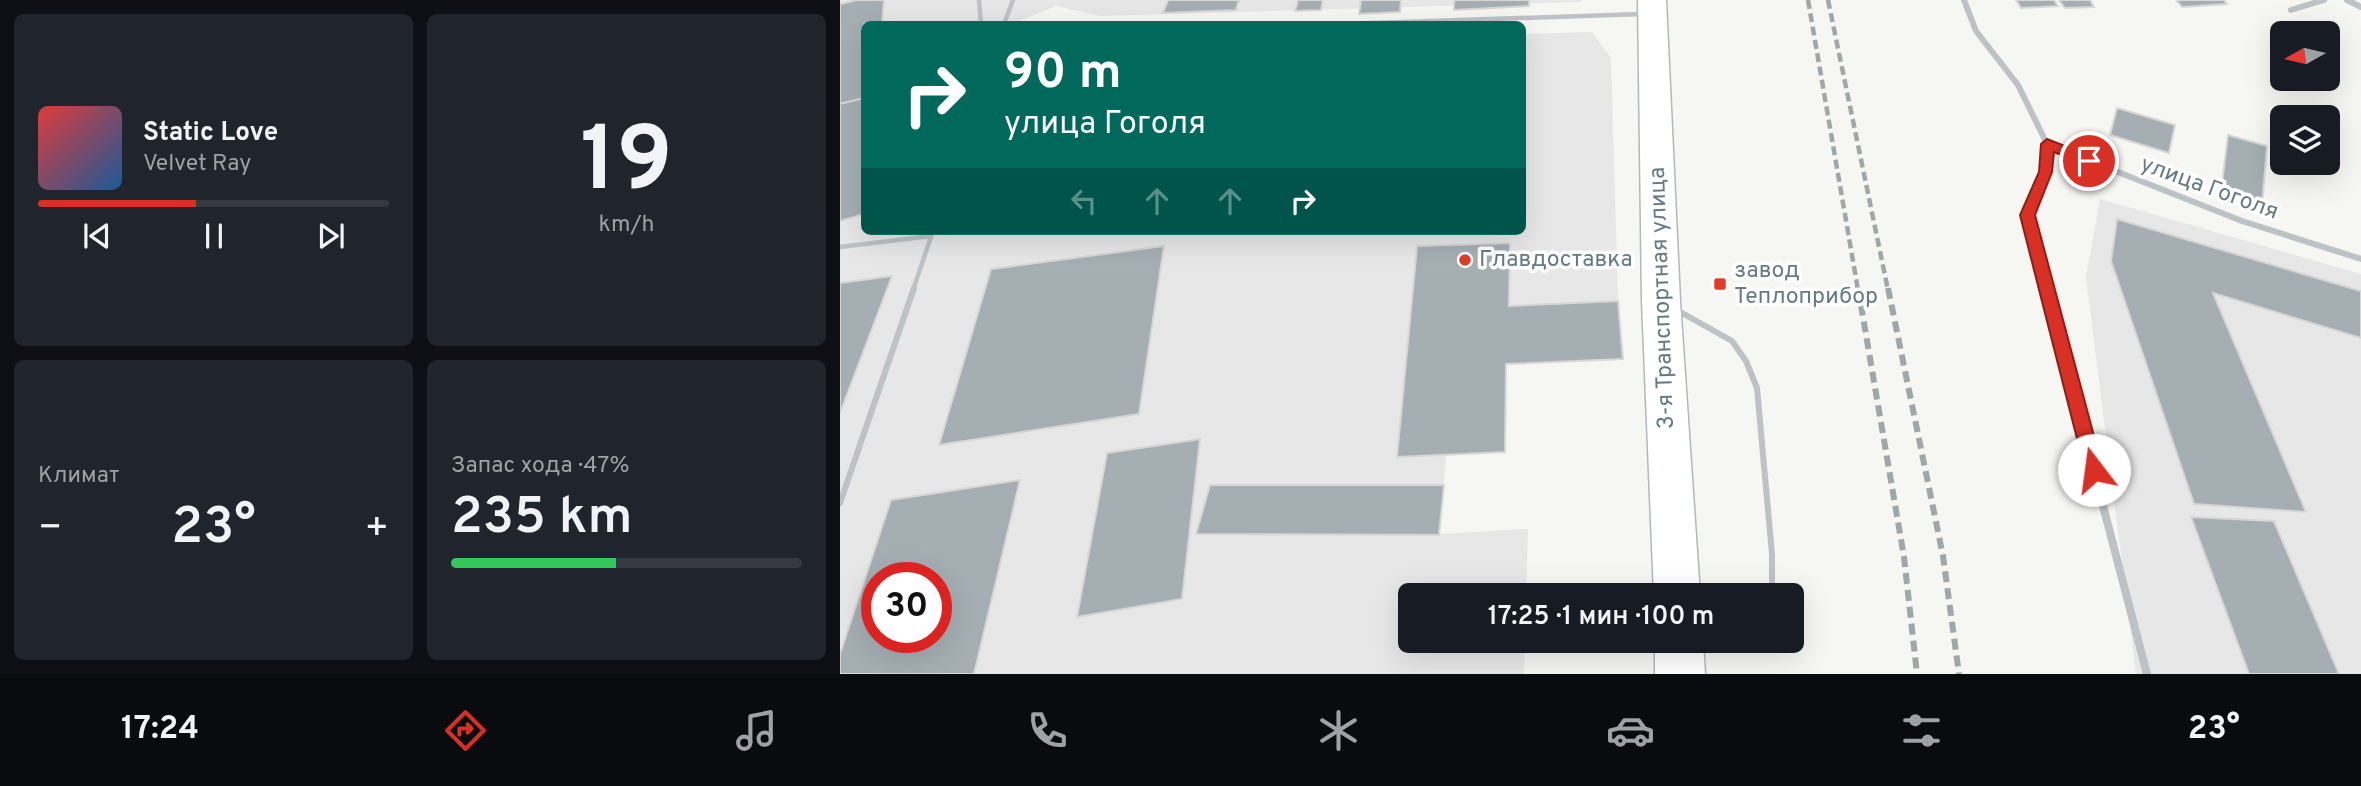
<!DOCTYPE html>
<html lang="ru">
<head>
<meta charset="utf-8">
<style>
  body { margin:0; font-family:Overpass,sans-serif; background:#20242c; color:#f1f3f6; height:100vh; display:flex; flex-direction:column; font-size:26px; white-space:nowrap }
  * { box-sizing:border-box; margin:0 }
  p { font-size:23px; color:#9ea1a6 }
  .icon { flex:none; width:38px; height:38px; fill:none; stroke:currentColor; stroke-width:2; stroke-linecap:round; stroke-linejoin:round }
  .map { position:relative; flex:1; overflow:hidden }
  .details { display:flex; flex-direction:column; gap:14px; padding:14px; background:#0d0f14; width:840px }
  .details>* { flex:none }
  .top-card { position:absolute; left:21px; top:21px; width:665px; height:214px; border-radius:10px; box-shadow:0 7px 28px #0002; background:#00695c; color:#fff; overflow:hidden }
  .needle { width:46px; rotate:262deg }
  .buttons { position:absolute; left:1430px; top:21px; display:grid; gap:14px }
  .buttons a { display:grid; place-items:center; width:70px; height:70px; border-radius:10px; background:#171b24; box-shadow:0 7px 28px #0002; font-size:35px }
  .speed { position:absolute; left:21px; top:562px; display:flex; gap:14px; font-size:35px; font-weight:700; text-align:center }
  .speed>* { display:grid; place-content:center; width:91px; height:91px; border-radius:50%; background:#171b24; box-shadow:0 7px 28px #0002; line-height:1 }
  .speed .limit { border:10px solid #d22; background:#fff; color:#111 }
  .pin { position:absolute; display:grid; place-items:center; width:60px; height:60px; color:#fff; margin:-30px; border:4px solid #fff; border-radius:50%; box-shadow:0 2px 7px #0007 }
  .me { position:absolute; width:77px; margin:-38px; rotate:345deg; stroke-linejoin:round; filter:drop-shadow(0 0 5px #0008) }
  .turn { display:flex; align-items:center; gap:24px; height:147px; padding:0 28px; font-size:32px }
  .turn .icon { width:91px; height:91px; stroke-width:2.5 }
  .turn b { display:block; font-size:49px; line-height:60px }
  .lanes { display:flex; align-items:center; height:66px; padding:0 28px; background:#0003; justify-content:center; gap:35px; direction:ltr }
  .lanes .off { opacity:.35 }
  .big { font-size:52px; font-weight:600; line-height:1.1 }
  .details .widget { flex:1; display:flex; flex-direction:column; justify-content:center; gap:10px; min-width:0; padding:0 24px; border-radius:10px; background:#20242c }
  .details .dial { align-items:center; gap:0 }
  .dial b { font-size:91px; line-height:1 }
  .song { display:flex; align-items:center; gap:21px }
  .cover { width:84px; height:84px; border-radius:10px; background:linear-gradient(135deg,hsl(0 70% 55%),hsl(210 70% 35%)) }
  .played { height:7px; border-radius:4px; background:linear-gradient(90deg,#d93025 45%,#363941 45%) }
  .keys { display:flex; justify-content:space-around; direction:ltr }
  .heat { display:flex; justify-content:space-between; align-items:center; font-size:38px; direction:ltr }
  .charge { height:10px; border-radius:5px; background:linear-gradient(90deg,#34c759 47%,#363941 0) }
  .details .tiles { flex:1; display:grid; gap:14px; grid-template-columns:repeat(2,1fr) }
  .trip { position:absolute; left:558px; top:583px; width:406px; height:70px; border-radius:10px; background:#171b24; box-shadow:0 7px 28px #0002; font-weight:600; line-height:70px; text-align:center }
  .menu { display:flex; height:112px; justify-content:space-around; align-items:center; background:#090b0e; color:#9ea1a6 }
  .menu .icon { width:49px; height:49px }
  .menu .on { color:#d93025 }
  .menu b { font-size:32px; color:#f1f3f6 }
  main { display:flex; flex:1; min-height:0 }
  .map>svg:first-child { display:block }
  .built { fill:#e6e7e6; fill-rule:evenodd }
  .building { fill:#a5afb3; stroke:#d7d7d5; stroke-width:2; fill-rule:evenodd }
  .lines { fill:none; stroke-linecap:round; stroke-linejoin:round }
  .secondary-casing { stroke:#b1b8bb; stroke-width:3 }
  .lane-far1 { stroke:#bcc2c5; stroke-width:4.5 }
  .lane { stroke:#bcc2c5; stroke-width:6 }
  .street-far1 { stroke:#bcc2c5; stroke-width:6 }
  .street { stroke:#bcc2c5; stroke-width:8 }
  .secondary { fill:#fff; fill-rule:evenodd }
  .rail-far1 { stroke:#9ea7aa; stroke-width:4.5; stroke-dasharray:9 4.5; stroke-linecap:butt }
  .rail { stroke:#9ea7aa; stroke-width:6; stroke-dasharray:11 6; stroke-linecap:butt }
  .route { fill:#d93025; stroke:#8d1f18; stroke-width:2 }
  .poi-dot { fill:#e13c27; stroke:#fff; stroke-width:2.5 }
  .labels { text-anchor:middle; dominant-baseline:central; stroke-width:7; stroke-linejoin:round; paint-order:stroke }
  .street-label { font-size:23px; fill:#657a83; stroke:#fff }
  .poi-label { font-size:23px; fill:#657a83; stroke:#fff; text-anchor:start }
</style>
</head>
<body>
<main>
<section class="details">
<div class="tiles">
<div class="widget">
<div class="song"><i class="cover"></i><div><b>Static Love</b><p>Velvet Ray</p></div></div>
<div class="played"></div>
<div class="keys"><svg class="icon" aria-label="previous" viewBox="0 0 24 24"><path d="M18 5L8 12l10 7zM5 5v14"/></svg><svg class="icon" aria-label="pause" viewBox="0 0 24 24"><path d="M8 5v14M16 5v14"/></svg><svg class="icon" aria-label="next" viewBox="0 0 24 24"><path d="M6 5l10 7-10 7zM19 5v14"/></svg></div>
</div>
<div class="widget dial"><b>19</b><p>km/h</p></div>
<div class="widget"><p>Климат</p>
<div class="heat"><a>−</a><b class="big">23°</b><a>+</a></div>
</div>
<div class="widget"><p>Запас хода · 47%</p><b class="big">235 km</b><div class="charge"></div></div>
</div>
</section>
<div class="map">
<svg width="1521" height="674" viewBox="0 0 1521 674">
  <rect width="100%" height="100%" fill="#f6f6f2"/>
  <!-- built -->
  <g class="built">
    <path d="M0,0H742L740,2L260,16L216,6L172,24H24V231H682L683,34L752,32L771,58L778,301L783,359L666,364L665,452L606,455L599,534L688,529L686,595H570V640L685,641L684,674H0ZM37,578H96V637H37Z"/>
    <polygon points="1260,199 1521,274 1521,674 1296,674 1246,277"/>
  </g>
  <!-- building -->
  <g class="building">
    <polygon points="17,0 44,0 42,24 24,24 24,98 0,104 0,4"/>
    <polygon points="328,0 399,0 396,10 323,13"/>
    <polygon points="458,0 483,0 481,10 455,11"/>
    <polygon points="521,0 561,0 560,12 519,14"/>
    <polygon points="614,0 689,0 689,6 614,10"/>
    <polygon points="1176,0 1214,0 1218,6 1181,8"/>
    <polygon points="1219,0 1250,0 1254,7 1225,8"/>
    <polygon points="1336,0 1384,0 1387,4 1342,7"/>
    <polygon points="24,98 24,214 0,221 0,104"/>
    <polygon points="1277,108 1335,125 1329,153 1270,135"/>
    <polygon points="1388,135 1427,146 1422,205 1381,192"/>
    <polygon points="1277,219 1521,291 1521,338 1373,293 1466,512 1354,504 1271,261"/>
    <polygon points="670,243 669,306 778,301 783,359 666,364 665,452 557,457 577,246"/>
    <polygon points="324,246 299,414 99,445 151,269"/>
    <polygon points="52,276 0,413 0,283"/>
    <polygon points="360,439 342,599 237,617 267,453"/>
    <path d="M180,480L134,674H0V654L51,500ZM37,578H96V637H37Z"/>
    <polygon points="370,485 604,485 599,535 356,534"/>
    <polygon points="1351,517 1434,521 1499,674 1409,674"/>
  </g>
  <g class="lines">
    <!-- secondary casing -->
    <g class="secondary-casing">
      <g id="secondary">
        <polygon points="798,0 826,0 840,301 860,595 814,595 802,301"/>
        <polygon points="815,640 863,640 865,674 815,674"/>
      </g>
    </g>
    <!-- lane-far1 -->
    <g class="lane-far1">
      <polyline points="139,0 141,24"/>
      <polyline points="164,24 173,0"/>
      <polyline points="502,24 802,14"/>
      <polyline points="0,247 91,236"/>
      <polyline points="73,290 93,231"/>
    </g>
    <!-- lane -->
    <g class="lane">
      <polyline points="835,309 892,341 906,361 917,388 932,554 932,586 924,595"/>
      <polyline points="0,503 74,288"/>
    </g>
    <!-- street-far1 -->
    <g class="street-far1">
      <polyline points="1124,0 1136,31 1178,85 1207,144 1206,172 1187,215 1207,290"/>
      <polyline points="1507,0 1521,7"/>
      <polyline points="1451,10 1484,0"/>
      <polyline points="1207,144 1402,221 1521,259"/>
    </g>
    <!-- street -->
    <polyline class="street" points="1206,288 1307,674"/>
    <!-- secondary -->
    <use href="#secondary" class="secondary"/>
    <!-- rail-far1 -->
    <g class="rail-far1">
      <polyline points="968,0 1018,290"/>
      <polyline points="988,0 1048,290"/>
    </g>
    <!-- rail -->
    <g class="rail">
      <polyline points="1018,288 1064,557 1077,674"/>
      <polyline points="1048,288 1103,556 1119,674"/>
    </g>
  </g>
  <!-- route -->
  <polygon class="route" points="1207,139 1253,157 1255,161 1249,166 1214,152 1212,172 1195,215 1263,470 1260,476 1254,478 1248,476 1245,470 1180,215 1199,172 1201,144"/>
  <!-- markers -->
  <g class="poi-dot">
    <circle cx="625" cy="260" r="7"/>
    <rect x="873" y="277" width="14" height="14" rx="3.5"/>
  </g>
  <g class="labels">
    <!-- street labels -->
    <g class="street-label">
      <text transform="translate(1369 189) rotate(20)">улица Гоголя</text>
      <text transform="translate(823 298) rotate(-92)">3-я Транспортная улица</text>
    </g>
    <!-- poi labels -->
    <g class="poi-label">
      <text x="639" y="260">Главдоставка</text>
      <text x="894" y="271">завод<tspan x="894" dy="26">Теплоприбор</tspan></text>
    </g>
  </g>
</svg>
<div class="buttons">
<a><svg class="needle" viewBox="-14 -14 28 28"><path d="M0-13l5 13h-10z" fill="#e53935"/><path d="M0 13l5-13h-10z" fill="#9ea1a6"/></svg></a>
<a><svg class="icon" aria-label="layers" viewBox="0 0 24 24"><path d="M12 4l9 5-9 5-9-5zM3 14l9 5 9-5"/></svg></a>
</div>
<div class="speed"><div class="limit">30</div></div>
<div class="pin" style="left:1249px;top:161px;background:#d93025"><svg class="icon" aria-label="arrive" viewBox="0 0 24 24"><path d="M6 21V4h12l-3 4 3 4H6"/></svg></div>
<svg class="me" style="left:1254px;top:470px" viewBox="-20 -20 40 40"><circle r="19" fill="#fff"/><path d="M0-13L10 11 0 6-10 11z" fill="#d93025"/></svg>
<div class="trip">17:25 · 1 мин · 100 m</div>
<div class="top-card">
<div class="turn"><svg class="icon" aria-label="right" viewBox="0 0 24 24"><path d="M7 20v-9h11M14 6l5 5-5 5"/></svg><div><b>90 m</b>улица Гоголя</div></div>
<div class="lanes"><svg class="icon off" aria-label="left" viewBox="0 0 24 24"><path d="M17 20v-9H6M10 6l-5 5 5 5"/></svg><svg class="icon off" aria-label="ahead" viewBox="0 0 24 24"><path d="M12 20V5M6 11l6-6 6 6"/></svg><svg class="icon off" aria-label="ahead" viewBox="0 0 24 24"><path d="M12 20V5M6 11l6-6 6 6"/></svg><svg class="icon" aria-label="right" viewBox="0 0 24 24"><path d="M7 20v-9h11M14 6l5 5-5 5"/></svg></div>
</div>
</div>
</main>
<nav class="menu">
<b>17:24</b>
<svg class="icon on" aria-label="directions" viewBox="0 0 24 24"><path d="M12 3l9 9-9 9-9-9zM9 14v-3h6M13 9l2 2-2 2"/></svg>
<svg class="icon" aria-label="music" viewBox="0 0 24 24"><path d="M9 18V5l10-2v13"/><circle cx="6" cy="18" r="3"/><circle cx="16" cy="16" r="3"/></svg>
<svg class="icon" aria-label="phone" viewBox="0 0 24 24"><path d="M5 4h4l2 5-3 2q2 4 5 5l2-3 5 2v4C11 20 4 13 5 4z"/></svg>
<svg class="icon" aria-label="climate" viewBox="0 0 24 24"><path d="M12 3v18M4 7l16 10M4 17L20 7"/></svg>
<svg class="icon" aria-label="car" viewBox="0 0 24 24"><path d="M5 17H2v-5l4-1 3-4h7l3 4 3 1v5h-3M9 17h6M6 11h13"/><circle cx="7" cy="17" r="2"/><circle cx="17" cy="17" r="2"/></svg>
<svg class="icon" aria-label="filters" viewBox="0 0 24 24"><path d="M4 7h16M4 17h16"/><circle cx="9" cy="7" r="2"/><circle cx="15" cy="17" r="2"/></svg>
<b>23°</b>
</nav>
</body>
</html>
